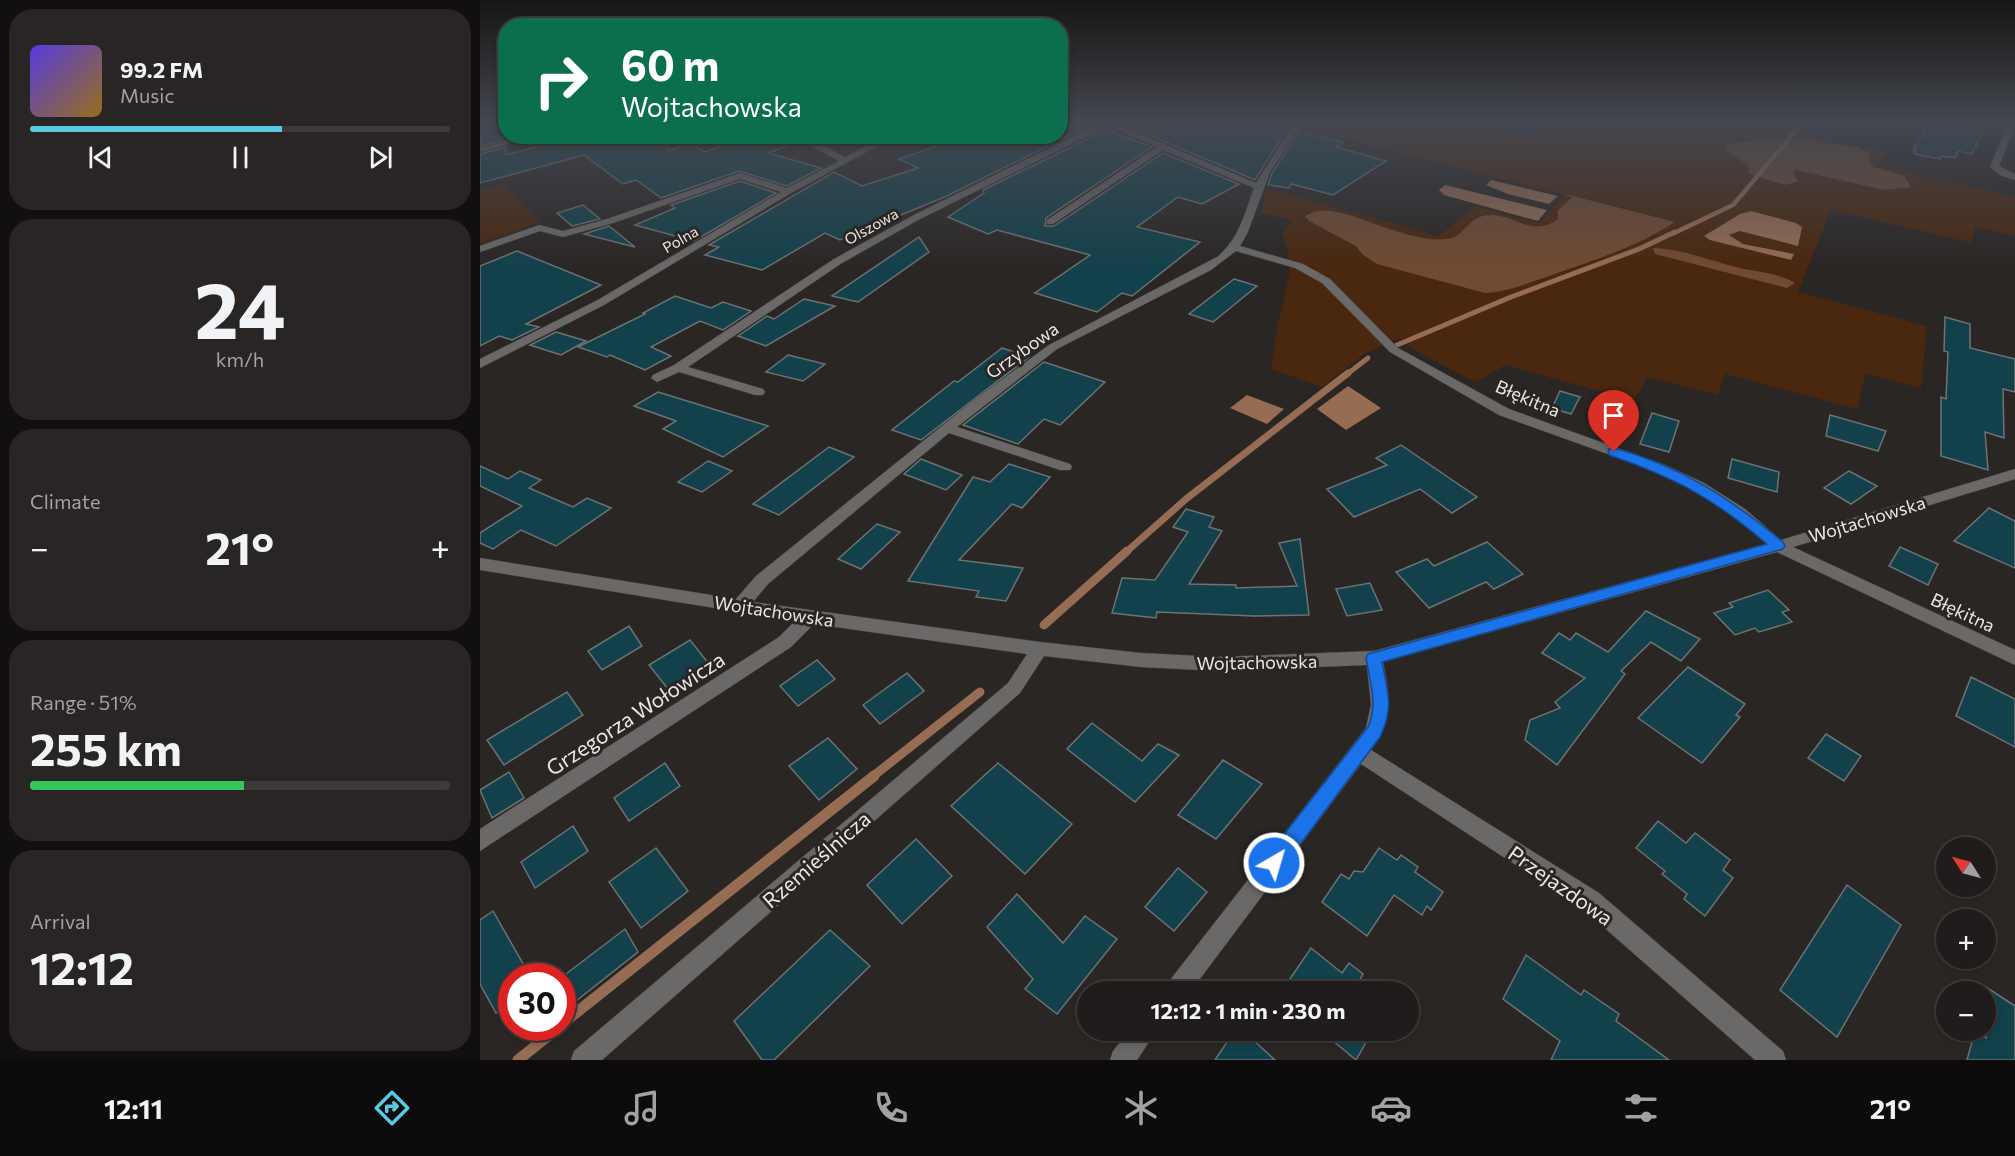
<!DOCTYPE html>
<html lang="en">
<head>
<meta charset="utf-8">
<style>
  body { margin:0; font-family:Commissioner,sans-serif; background:#282524; color:#f1f3f6; height:100vh; display:flex; flex-direction:column; font-size:22px; white-space:nowrap }
  * { box-sizing:border-box; margin:0 }
  p { font-size:20px; color:#a2a1a3 }
  .icon { flex:none; width:33px; height:33px; fill:none; stroke:currentColor; stroke-width:2; stroke-linecap:round; stroke-linejoin:round }
  .map { position:relative; flex:1; overflow:hidden }
  .side { display:flex; flex-direction:column; gap:9px; padding:9px; background:#120f0f; width:480px }
  .side>* { flex:none }
  .top-card { position:absolute; left:18px; top:18px; width:570px; height:126px; border-radius:24px; box-shadow:0 3px 9px #0003,0 0 0 2px #3d3a3a; background:#0b6e4f; color:#fff; overflow:hidden }
  .needle { width:39px; rotate:306deg }
  .buttons { position:absolute; left:1456px; top:837px; display:grid; gap:12px }
  .buttons a { display:grid; place-items:center; width:60px; height:60px; border-radius:50%; background:#201c1b; box-shadow:0 3px 9px #0003,0 0 0 2px #3d3a3a; font-size:30px }
  .speed { position:absolute; left:18px; top:963px; display:flex; gap:12px; font-size:30px; font-weight:700; text-align:center }
  .speed>* { display:grid; place-content:center; width:78px; height:78px; border-radius:50%; background:#201c1b; box-shadow:0 3px 9px #0003,0 0 0 2px #3d3a3a; line-height:1 }
  .speed .limit { border:9px solid #d22; background:#fff; color:#111 }
  .pin { position:absolute; display:grid; place-items:center; width:51px; height:51px; color:#fff; margin:-62px -26px; border-radius:50% 50% 50% 0; rotate:-45deg; box-shadow:0 0 6px #0007 }
  .pin .icon { rotate:45deg }
  .me { position:absolute; width:66px; margin:-33px; rotate:38deg; stroke-linejoin:round; filter:drop-shadow(0 0 4px #0008) }
  .turn { display:flex; align-items:center; gap:21px; height:126px; padding:0 24px; font-size:27px }
  .turn .icon { width:78px; height:78px; stroke-width:2.5 }
  .turn b { display:block; font-size:42px; line-height:51px }
  .big { font-size:45px; font-weight:700; line-height:1.1 }
  .side .tile { flex:1; display:flex; flex-direction:column; justify-content:center; gap:9px; min-width:0; padding:0 21px; border-radius:24px; background:#282524 }
  .side .dial { align-items:center; gap:0 }
  .dial b { font-size:78px; line-height:1 }
  .song { display:flex; align-items:center; gap:18px }
  .cover { width:72px; height:72px; border-radius:9px; background:linear-gradient(135deg,hsl(250 70% 55%),hsl(40 70% 35%)) }
  .played { height:6px; border-radius:3px; background:linear-gradient(90deg,#57c9e2 60%,#3d3a3a 60%) }
  .keys { display:flex; justify-content:space-around; direction:ltr }
  .heat { display:flex; justify-content:space-between; align-items:center; font-size:33px; direction:ltr }
  .charge { height:9px; border-radius:4px; background:linear-gradient(90deg,#34c759 51%,#3d3a3a 0) }
  .trip { position:absolute; left:597px; top:981px; width:342px; height:60px; border-radius:30px; background:#201c1b; box-shadow:0 3px 9px #0003,0 0 0 2px #3d3a3a; font-weight:700; line-height:60px; text-align:center }
  .tabs { display:flex; height:96px; justify-content:space-around; align-items:center; background:#0d0b0b; color:#a2a1a3 }
  .tabs .icon { width:42px; height:42px }
  .tabs .selected { color:#57c9e2 }
  .tabs b { font-size:27px; color:#f1f3f6 }
  main { display:flex; flex:1; min-height:0 }
  .map>svg:first-child { display:block }
  .green { fill:#4a270f }
  .forest { fill:#714a32 }
  .water { fill:#966c53 }
  .lines { fill:none; stroke-linecap:round; stroke-linejoin:round }
  .stream-far4 { stroke:#966c53; stroke-width:4.5 }
  .stream-far3 { stroke:#966c53; stroke-width:5 }
  .stream-far2 { stroke:#966c53; stroke-width:7 }
  .stream-far1 { stroke:#966c53; stroke-width:9 }
  .stream { stroke:#966c53; stroke-width:11 }
  .building { fill:#12414b; stroke:#6d7274; stroke-width:1.5 }
  .minor-casing { stroke:#45413f; stroke-width:1 }
  .minor { fill:#6b6968; fill-rule:evenodd }
  .route { fill:#1a73e8; stroke:#114b97; stroke-width:1.5 }
  .labels { text-anchor:middle; dominant-baseline:central; stroke-width:6; stroke-linejoin:round; paint-order:stroke }
  .far-street-label { font-size:15px; fill:#eae8e6; stroke:#2a2624 }
  .street-label { font-size:18px; fill:#eae8e6; stroke:#2a2624 }
  .near-street-label { font-size:21px; fill:#eae8e6; stroke:#2a2624 }
</style>
</head>
<body>
<main>
<section class="side">
<div class="tile">
<div class="song"><i class="cover"></i><div><b>99.2 FM</b><p>Music</p></div></div>
<div class="played"></div>
<div class="keys"><svg class="icon" aria-label="previous" viewBox="0 0 24 24"><path d="M18 5L8 12l10 7zM5 5v14"/></svg><svg class="icon" aria-label="pause" viewBox="0 0 24 24"><path d="M8 5v14M16 5v14"/></svg><svg class="icon" aria-label="next" viewBox="0 0 24 24"><path d="M6 5l10 7-10 7zM19 5v14"/></svg></div>
</div>
<div class="tile dial"><b>24</b><p>km/h</p></div>
<div class="tile"><p>Climate</p>
<div class="heat"><a>−</a><b class="big">21°</b><a>+</a></div>
</div>
<div class="tile"><p>Range · 51%</p><b class="big">255 km</b><div class="charge"></div></div>
<div class="tile"><p>Arrival</p><b class="big">12:12</b></div>
</section>
<div class="map">
<svg width="1535" height="1060" viewBox="0 0 1535 1060">
  <rect width="100%" height="100%" fill="#2a2624"/>
  <!-- green -->
  <g class="green">
    <polygon points="831,121 977,121 1053,139 1066,128 1033,121 1332,121 1324,135 1407,152 1399,166 1535,197 1535,236 1495,227 1492,243 1351,210 1318,292 1447,326 1441,388 1386,374 1377,409 1245,374 1238,395 1167,377 1154,401 1026,365 995,382 938,352 919,338 886,353 842,387 791,369 796,334 810,272 808,251 802,234 813,221 780,212 787,189 959,236 995,206 1059,223 1085,195 824,129"/>
    <polygon points="22,184 60,222 0,244 0,191"/>
  </g>
  <!-- forest -->
  <g class="forest">
    <polygon points="1322,140 1377,147 1390,153 1389,161 1393,167 1424,176 1431,187 1405,190 1315,170 1314,175 1318,181 1306,185 1269,174 1268,165 1245,150 1247,145 1268,141"/>
    <path d="M1085,194L1195,222C1157,247 1114,260 1072,275C1050,282 1028,292 1005,293L897,264L882,254L876,246L829,221L825,216C844,203 875,217 895,224C914,231 962,248 979,234C991,224 995,214 1013,215C1038,217 1053,237 1078,219V210L1092,198Z"/>
    <path d="M1173,248C1204,249 1230,261 1260,268C1279,272 1298,273 1315,283L1307,288L1175,254Z"/>
  </g>
  <!-- water -->
  <g class="water">
    <polygon points="1011,180 1078,196 1069,204 1028,194 1006,185"/>
    <polygon points="965,185 1067,210 1058,221 964,195 959,190"/>
    <polygon points="1271,211 1316,223 1322,227 1318,246 1260,231 1249,235 1263,244 1314,254 1311,260 1230,240 1224,236 1260,214"/>
    <polygon points="868,386 901,408 866,430 837,409"/>
    <polygon points="767,395 804,409 787,424 750,408"/>
  </g>
  <g class="lines">
    <!-- stream-far4 -->
    <polyline class="stream-far4" points="1192,234 1253,205 1324,121"/>
    <!-- stream-far3 -->
    <g class="stream-far3">
      <polyline points="917,345 1031,297 1159,249 1195,232"/>
      <polyline points="866,375 888,358"/>
    </g>
    <!-- stream-far2 -->
    <polyline class="stream-far2" points="645,553 706,499 868,373"/>
    <!-- stream-far1 -->
    <g class="stream-far1">
      <polyline points="564,625 647,551"/>
      <polyline points="392,777 500,692"/>
    </g>
    <!-- stream -->
    <g class="stream">
      <polyline points="82,1024 394,776"/>
      <polyline points="38,1060 78,1028"/>
    </g>
  </g>
  <!-- building -->
  <g class="building">
    <polygon points="0,121 26,121 26,139 0,146"/>
    <polygon points="580,121 610,125 467,196 360,240 345,233 282,270 225,255 239,247 229,245 354,172 382,186 438,168 419,159 485,136 580,136"/>
    <polygon points="660,121 772,121 807,129 775,180 648,126"/>
    <polygon points="1450,121 1508,121 1492,154 1478,151 1475,158 1462,156 1460,159 1434,154 1436,150 1433,150"/>
    <polygon points="626,130 672,147 566,218 565,226 574,226 683,153 759,184 722,204 698,197 657,227 720,242 652,296 642,293 617,312 555,293 610,255 517,230 508,234 468,217 504,193 503,190"/>
    <polygon points="819,132 863,142 856,147 906,161 853,195 811,184 809,188 788,185 792,173"/>
    <polygon points="78,136 186,136 188,151 211,144 225,152 271,136 280,136 310,145 288,153 341,168 307,186 259,171 181,198 156,180 143,184 104,155 0,183 0,154 26,147 26,155 82,140"/>
    <polygon points="260,181 296,193 214,241 155,225 195,208 191,205"/>
    <polygon points="103,205 120,219 92,226 77,213"/>
    <polygon points="129,226 155,247 104,234"/>
    <polygon points="439,237 449,252 378,302 352,296"/>
    <polygon points="37,251 121,285 46,324 59,327 32,340 19,336 0,346 0,266"/>
    <polygon points="754,279 777,286 733,322 709,314"/>
    <polygon points="195,296 231,308 243,302 271,311 243,330 220,321 171,347 191,356 165,370 130,355 127,357 98,347 165,314 163,313"/>
    <polygon points="324,299 355,306 286,346 258,336 287,316 294,319"/>
    <polygon points="1465,317 1490,324 1490,348 1535,359 1535,392 1523,389 1524,438 1505,432 1508,470 1461,456 1461,397 1466,399 1468,352 1464,351"/>
    <polygon points="76,332 106,341 81,355 50,345"/>
    <polygon points="522,348 549,357 441,440 412,430 474,381 478,382"/>
    <polygon points="308,355 345,364 323,381 286,372"/>
    <polygon points="564,362 625,382 580,425 564,419 538,444 483,425"/>
    <polygon points="1080,391 1100,397 1091,414 1072,408"/>
    <polygon points="178,392 288,426 243,457 183,429 196,421 154,406"/>
    <polygon points="1172,413 1199,421 1189,452 1160,444"/>
    <polygon points="1350,415 1406,431 1398,451 1346,436"/>
    <polygon points="921,445 997,497 972,513 940,489 874,517 847,489 907,465 896,458"/>
    <polygon points="349,447 374,457 299,515 273,504"/>
    <polygon points="441,459 482,475 466,490 424,474"/>
    <polygon points="1252,459 1299,472 1297,492 1248,478"/>
    <polygon points="228,461 252,471 222,492 198,482"/>
    <polygon points="529,464 570,477 542,508 532,504 479,560 543,568 526,601 496,597 499,591 428,581 493,477 510,482"/>
    <polygon points="0,466 28,479 40,471 61,480 49,488 93,507 107,498 131,508 76,546 41,530 13,549 0,543 0,533 42,506 0,486"/>
    <polygon points="1369,471 1397,486 1371,504 1344,488"/>
    <polygon points="1509,508 1535,521 1535,568 1474,541"/>
    <polygon points="706,509 734,517 729,527 742,531 709,584 756,585 756,588 817,586 799,543 820,539 829,615 774,616 677,612 676,618 632,613 642,578 675,580 708,532 693,527"/>
    <polygon points="397,524 420,532 381,569 358,559"/>
    <polygon points="1007,542 1043,574 1014,589 1006,582 949,608 916,572 947,559 954,566"/>
    <polygon points="1420,547 1458,564 1448,585 1409,566"/>
    <polygon points="890,583 902,610 867,616 856,589"/>
    <polygon points="1288,590 1309,610 1302,612 1312,622 1279,632 1275,628 1255,635 1234,613 1253,607 1249,603"/>
    <polygon points="1166,611 1220,639 1201,661 1171,642 1141,671 1145,674 1077,765 1045,740 1050,720 1080,708 1075,702 1105,678 1062,653 1079,633 1090,640 1096,633 1128,652"/>
    <polygon points="149,626 162,646 122,670 108,651"/>
    <polygon points="210,640 229,664 188,689 169,665"/>
    <polygon points="337,660 355,679 318,706 300,686"/>
    <polygon points="1208,667 1265,704 1256,715 1260,717 1222,763 1158,718"/>
    <polygon points="427,673 444,691 400,724 383,705"/>
    <polygon points="1491,677 1535,699 1535,747 1476,716"/>
    <polygon points="87,692 103,715 24,765 7,740"/>
    <polygon points="612,723 662,761 678,744 699,755 655,802 587,749"/>
    <polygon points="1346,734 1381,756 1364,781 1328,758"/>
    <polygon points="348,738 377,769 339,800 309,766"/>
    <polygon points="743,760 782,784 736,839 698,815"/>
    <polygon points="185,763 200,786 149,821 134,798"/>
    <polygon points="518,763 592,824 545,874 471,806"/>
    <polygon points="29,772 44,798 12,818 0,790"/>
    <polygon points="1178,821 1206,843 1215,833 1250,860 1243,870 1253,878 1225,916 1204,899 1207,894 1182,874 1185,871 1156,848"/>
    <polygon points="93,826 108,851 55,888 41,862"/>
    <polygon points="436,839 472,876 422,924 387,885"/>
    <polygon points="176,848 208,891 161,928 129,882"/>
    <polygon points="899,848 917,860 921,855 938,867 935,872 963,892 951,910 947,906 942,915 914,895 887,936 842,902 861,874 869,879 874,871 883,872"/>
    <polygon points="698,868 727,892 694,931 665,907"/>
    <polygon points="1367,885 1421,925 1357,1037 1300,990"/>
    <polygon points="537,894 583,943 605,916 637,939 577,1014 545,989 553,979 507,927"/>
    <polygon points="13,911 50,976 32,976 32,1000 16,1013 0,984 0,920"/>
    <polygon points="145,929 158,952 82,1012 82,977"/>
    <polygon points="350,930 390,966 294,1060 282,1060 254,1021"/>
    <polygon points="831,948 862,973 869,963 883,974 877,985 886,992 801,992"/>
    <polygon points="1046,955 1101,995 1104,990 1139,1014 1136,1021 1189,1060 1071,1060 1080,1041 1023,999"/>
    <polygon points="1506,987 1535,1006 1535,1060 1487,1060 1495,1031 1506,1038"/>
    <polygon points="755,1030 762,1030 795,1060 735,1060"/>
    <polygon points="840,1030 893,1030 876,1060"/>
  </g>
  <g class="lines">
    <!-- minor casing -->
    <g class="minor-casing">
      <g id="minor">
        <path d="M624,121H636L634,123L776,183L812,126L816,121H824L790,172L767,234L760,246L823,264L850,279L918,348L1029,409L1185,465L1224,483L1265,509L1301,540L1535,469V479L1313,547L1535,650V665L1297,552L903,662C910,698 914,720 891,750L1119,893L1303,1051L1306,1060H1275L1103,909L881,764L710,992H684L687,984L886,728L891,705L887,665L738,671L661,667L564,656L540,693L122,1060H91L94,1051L528,683L547,654L334,624L311,647L0,851V829L299,637L315,621L0,570V558L256,599L276,576L494,400L569,345L737,257C759,239 764,215 774,188L683,150L573,224H567V220L677,147L628,126L440,219L362,263L208,367L283,389L285,392L283,395H275L199,372L177,382L171,378L173,375L194,365L354,259L434,215ZM756,251L815,268L842,283L910,352L1019,415L1175,471L1214,489L1255,517L1286,544L894,651L738,657L661,653L560,642L273,602L288,584L469,433L580,470H590L592,467L590,464L477,427L577,349L731,270Z"/>
        <polygon points="1529,121 1535,121 1535,126 1519,166 1535,174 1535,180 1522,176 1510,167"/>
        <polygon points="43,136 58,136 0,152 0,148"/>
        <polygon points="313,136 324,136 365,157 405,136 416,136 311,193 124,305 0,368 0,359 116,301 301,192 260,179 133,223 83,237 60,231 0,252 0,246 59,225 83,231 127,219 260,173 307,188 359,161"/>
        <polygon points="650,1030 677,1030 657,1060 630,1060 633,1051"/>
      </g>
    </g>
    <!-- minor -->
    <use href="#minor" class="minor"/>
  </g>
  <!-- sky -->
  <linearGradient id="sky" x2="0" y2="1"><stop stop-color="#171514"/><stop offset="0.45" stop-color="#444750"/><stop offset="1" stop-color="#444750" stop-opacity="0"/></linearGradient>
  <rect width="1535" height="269" fill="url(#sky)"/>
  <!-- route -->
  <path class="route" d="M1134,448C1201,466 1251,499 1303,542L1305,546L1303,549L902,662C908,693 914,708 900,737L801,870L794,873L787,870L785,863L787,856L888,727C898,706 890,681 886,658L888,654L1287,544C1233,498 1196,478 1129,455L1128,452L1129,449Z"/>
  <g class="labels">
    <!-- far-street labels -->
    <g class="far-street-label">
      <text transform="translate(391 226) rotate(-29)">Olszowa</text>
      <text transform="translate(200 239) rotate(-30)">Polna</text>
    </g>
    <!-- street labels -->
    <g class="street-label">
      <text transform="translate(542 350) rotate(-35)">Grzybowa</text>
      <text transform="translate(1048 398) rotate(23)">Błękitna</text>
      <text transform="translate(1387 519) rotate(-17)">Wojtachowska</text>
      <text transform="translate(294 611) rotate(9)">Wojtachowska</text>
      <text transform="translate(1483 612) rotate(25)">Błękitna</text>
      <text transform="translate(777 662) rotate(-1)">Wojtachowska</text>
    </g>
    <!-- near-street labels -->
    <g class="near-street-label">
      <text transform="translate(155 713) rotate(-33)">Grzegorza Wołowicza</text>
      <text transform="translate(336 859) rotate(-41)">Rzemieślnicza</text>
      <text transform="translate(1081 885) rotate(35)">Przejazdowa</text>
    </g>
  </g>
</svg>
<div class="buttons">
<a><svg class="needle" viewBox="-14 -14 28 28"><path d="M0-13l5 13h-10z" fill="#e53935"/><path d="M0 13l5-13h-10z" fill="#a2a1a3"/></svg></a>
<a>+</a>
<a>−</a>
</div>
<div class="speed"><div class="limit">30</div></div>
<div class="pin" style="left:1134px;top:452px;background:#d93025"><svg class="icon" aria-label="arrive" viewBox="0 0 24 24"><path d="M6 21V4h12l-3 4 3 4H6"/></svg></div>
<svg class="me" style="left:794px;top:863px" viewBox="-20 -20 40 40"><circle r="17" fill="#1a73e8" stroke="#fff" stroke-width="3"/><path d="M0-11L8 9 0 5-8 9z" fill="#fff"/></svg>
<div class="trip">12:12 · 1 min · 230 m</div>
<div class="top-card">
<div class="turn"><svg class="icon" aria-label="right" viewBox="0 0 24 24"><path d="M7 20v-9h11M14 6l5 5-5 5"/></svg><div><b>60 m</b>Wojtachowska</div></div>
</div>
</div>
</main>
<nav class="tabs">
<b>12:11</b>
<svg class="icon selected" aria-label="directions" viewBox="0 0 24 24"><path d="M12 3l9 9-9 9-9-9zM9 14v-3h6M13 9l2 2-2 2"/></svg>
<svg class="icon" aria-label="music" viewBox="0 0 24 24"><path d="M9 18V5l10-2v13"/><circle cx="6" cy="18" r="3"/><circle cx="16" cy="16" r="3"/></svg>
<svg class="icon" aria-label="phone" viewBox="0 0 24 24"><path d="M5 4h4l2 5-3 2q2 4 5 5l2-3 5 2v4C11 20 4 13 5 4z"/></svg>
<svg class="icon" aria-label="climate" viewBox="0 0 24 24"><path d="M12 3v18M4 7l16 10M4 17L20 7"/></svg>
<svg class="icon" aria-label="car" viewBox="0 0 24 24"><path d="M5 17H2v-5l4-1 3-4h7l3 4 3 1v5h-3M9 17h6M6 11h13"/><circle cx="7" cy="17" r="2"/><circle cx="17" cy="17" r="2"/></svg>
<svg class="icon" aria-label="filters" viewBox="0 0 24 24"><path d="M4 7h16M4 17h16"/><circle cx="9" cy="7" r="2"/><circle cx="15" cy="17" r="2"/></svg>
<b>21°</b>
</nav>
</body>
</html>
